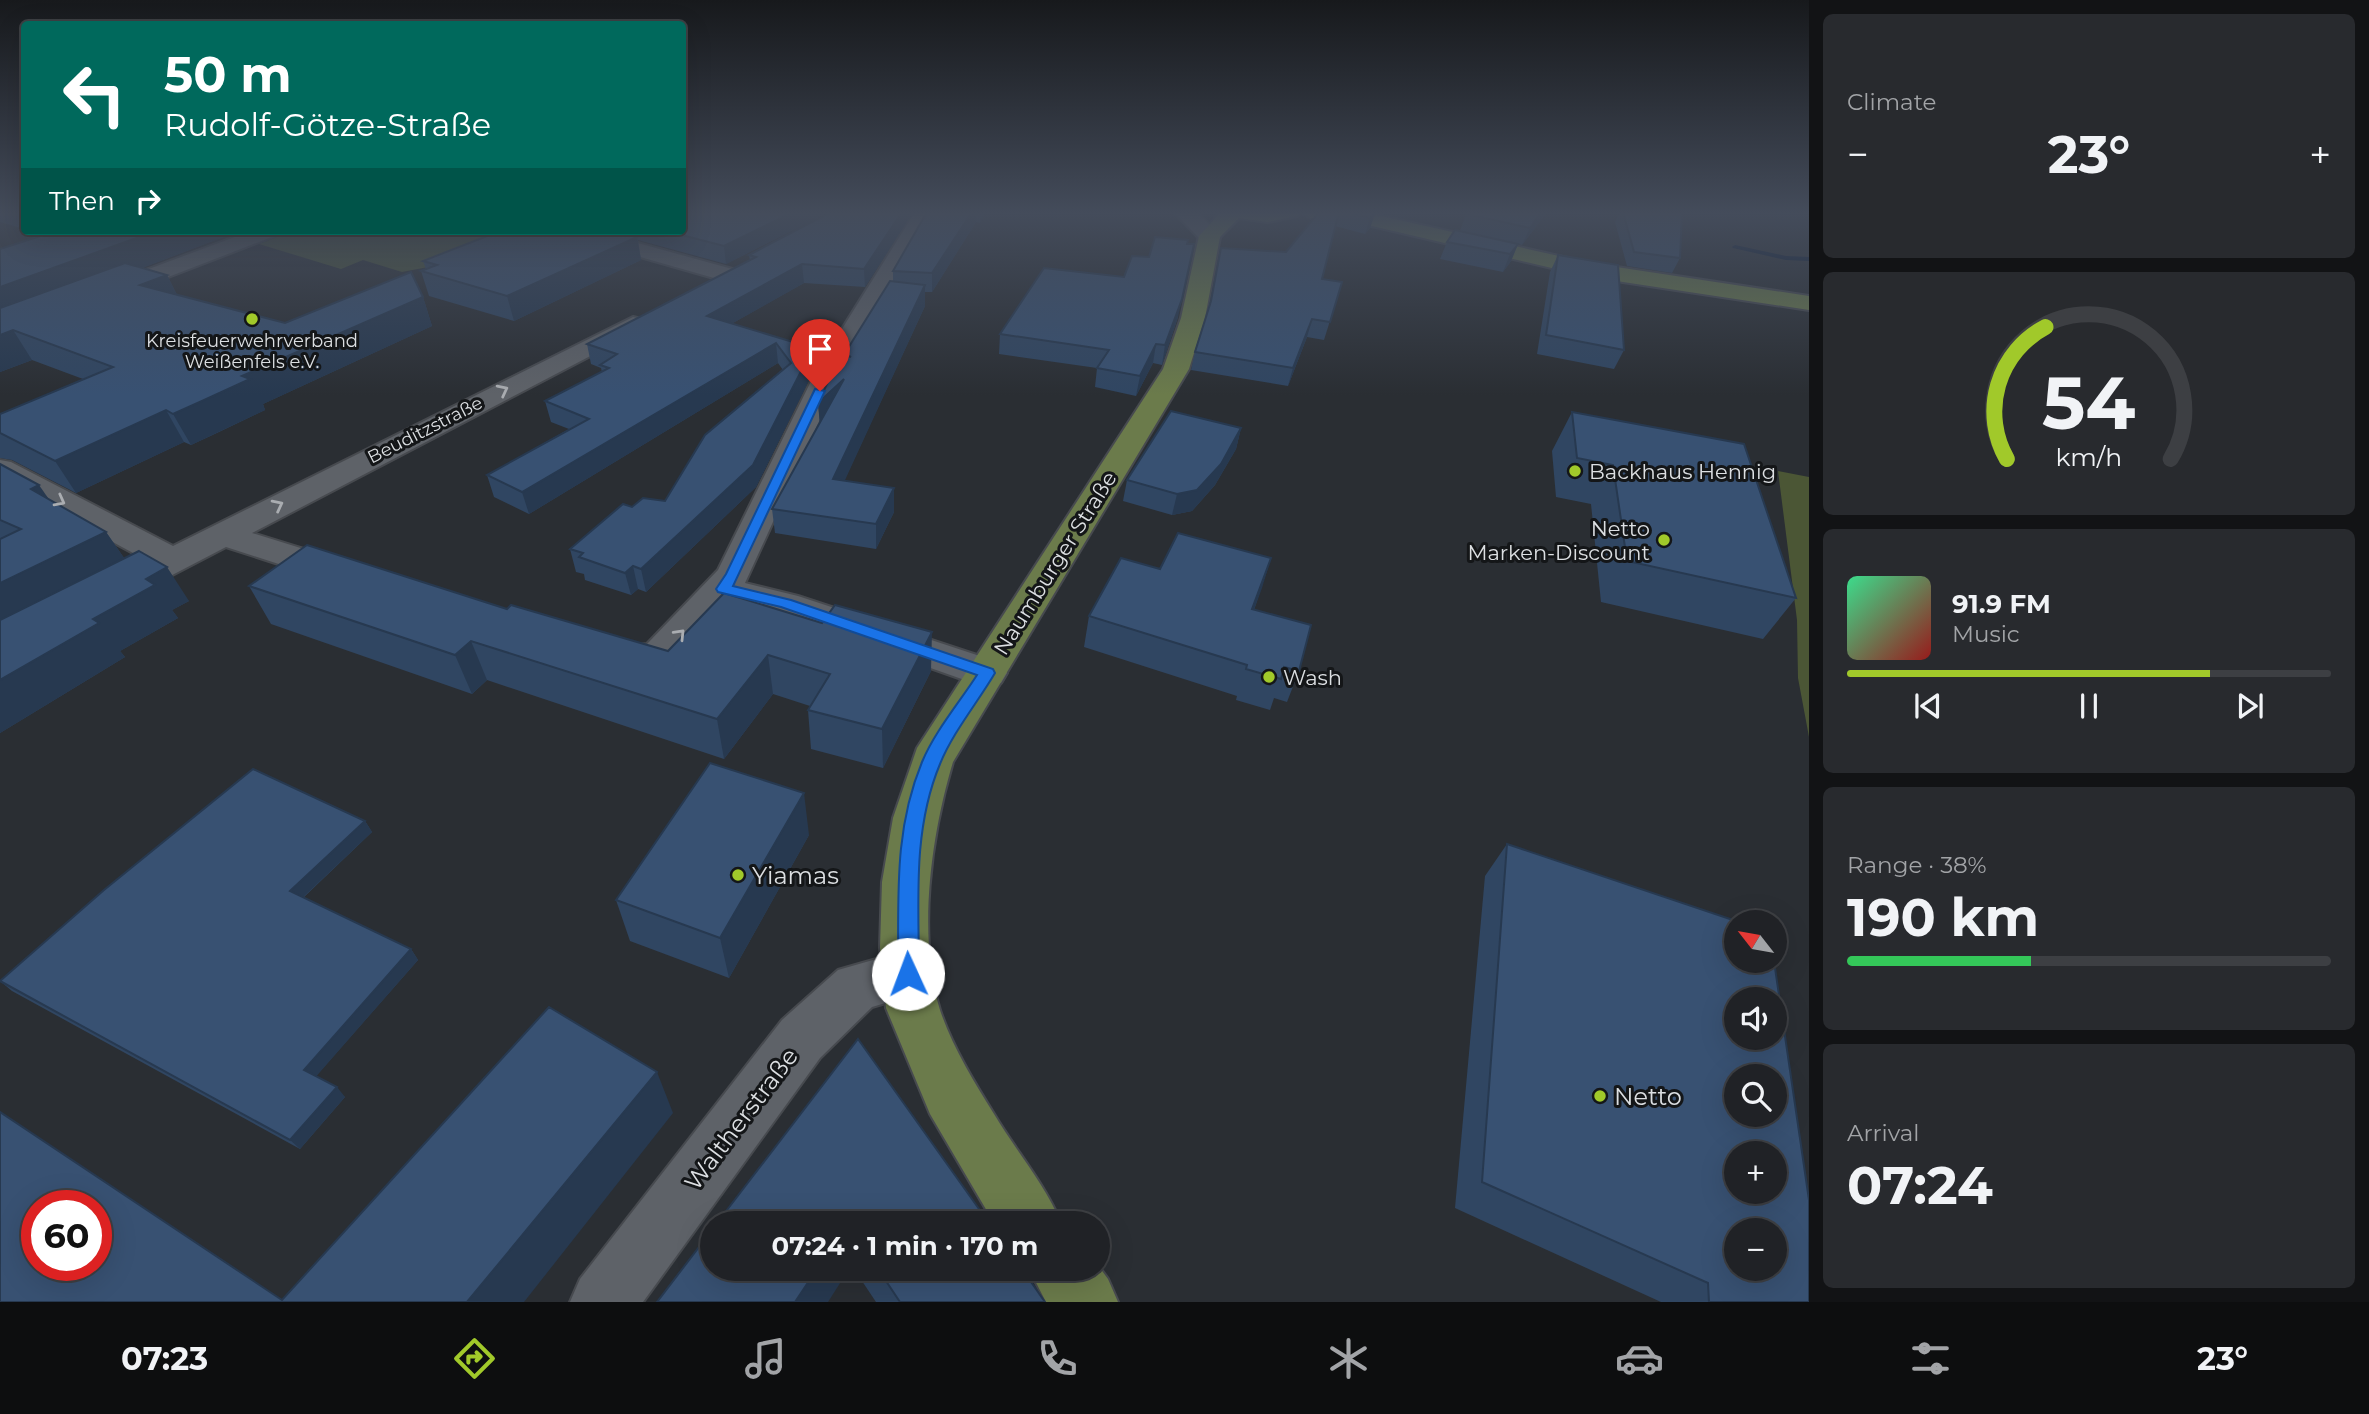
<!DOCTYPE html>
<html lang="en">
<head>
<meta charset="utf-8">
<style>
  body { margin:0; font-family:Montserrat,sans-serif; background:#282a2e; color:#f1f3f6; height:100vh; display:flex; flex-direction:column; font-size:26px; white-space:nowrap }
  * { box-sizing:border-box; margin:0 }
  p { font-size:23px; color:#a2a4a7 }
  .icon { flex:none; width:38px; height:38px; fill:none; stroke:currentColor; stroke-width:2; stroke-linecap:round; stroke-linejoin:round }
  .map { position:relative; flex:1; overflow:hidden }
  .details { display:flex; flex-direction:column; gap:14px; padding:14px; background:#121315; width:560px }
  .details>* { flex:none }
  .guide { position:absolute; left:21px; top:21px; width:665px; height:214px; border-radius:7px; box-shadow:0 7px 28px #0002,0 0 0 2px #3d3f43; background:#00695c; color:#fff; overflow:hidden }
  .needle { width:46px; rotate:301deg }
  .tools { position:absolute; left:1724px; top:910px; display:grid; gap:14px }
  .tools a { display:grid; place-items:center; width:63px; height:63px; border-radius:50%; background:#202226; box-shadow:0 7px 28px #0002,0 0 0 2px #3d3f43; font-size:35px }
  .speed { position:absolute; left:21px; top:1190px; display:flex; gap:14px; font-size:35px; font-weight:700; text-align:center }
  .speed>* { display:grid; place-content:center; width:91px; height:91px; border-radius:50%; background:#202226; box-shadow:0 7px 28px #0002,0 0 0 2px #3d3f43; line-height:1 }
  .speed .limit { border:10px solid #d22; background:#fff; color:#111 }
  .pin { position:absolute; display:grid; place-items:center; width:60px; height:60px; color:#fff; margin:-72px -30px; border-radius:50% 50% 50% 0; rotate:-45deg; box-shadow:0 0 7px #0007 }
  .pin .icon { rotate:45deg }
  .me { position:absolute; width:77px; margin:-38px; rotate:358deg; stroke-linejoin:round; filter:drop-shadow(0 0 5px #0008) }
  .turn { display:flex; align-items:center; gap:24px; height:147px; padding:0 28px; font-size:32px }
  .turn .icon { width:91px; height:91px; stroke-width:2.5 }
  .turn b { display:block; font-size:49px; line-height:60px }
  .then { display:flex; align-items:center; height:66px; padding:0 28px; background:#0003; gap:14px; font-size:26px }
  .big { font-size:52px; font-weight:700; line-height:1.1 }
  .details .widget { flex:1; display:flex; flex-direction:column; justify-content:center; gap:10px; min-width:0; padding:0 24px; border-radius:10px; background:#282a2e }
  .details .dial { align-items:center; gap:0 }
  .dial svg { height:182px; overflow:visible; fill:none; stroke:#3d3f43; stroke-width:7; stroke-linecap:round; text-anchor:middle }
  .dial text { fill:#f1f3f6; stroke:none }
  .song { display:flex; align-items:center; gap:21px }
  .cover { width:84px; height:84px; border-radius:10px; background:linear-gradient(135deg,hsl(150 70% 55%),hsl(0 70% 35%)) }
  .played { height:7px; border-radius:4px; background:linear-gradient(90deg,#a1c92a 75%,#3d3f43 75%) }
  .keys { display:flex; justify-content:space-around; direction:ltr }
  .heat { display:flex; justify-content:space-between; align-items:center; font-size:38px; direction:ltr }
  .charge { height:10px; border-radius:5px; background:linear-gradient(90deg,#34c759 38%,#3d3f43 0) }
  .trip { position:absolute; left:700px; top:1211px; width:410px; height:70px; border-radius:35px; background:#202226; box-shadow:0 7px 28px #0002,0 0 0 2px #3d3f43; font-weight:700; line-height:70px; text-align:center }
  .tab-bar { display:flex; height:112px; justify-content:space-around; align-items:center; background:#0d0e0f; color:#a2a4a7 }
  .tab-bar .icon { width:49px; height:49px }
  .tab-bar .selected { color:#a1c92a }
  .tab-bar b { font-size:32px; color:#f1f3f6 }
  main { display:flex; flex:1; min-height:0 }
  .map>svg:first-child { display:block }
  .green { fill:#4b5635 }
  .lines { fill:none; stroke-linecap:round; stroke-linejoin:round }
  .stream { fill:#021431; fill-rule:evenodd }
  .street-casing { stroke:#474a4f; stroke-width:4 }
  .secondary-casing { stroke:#474a4f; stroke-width:4 }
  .primary-casing { stroke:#474a4f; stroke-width:4 }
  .street { fill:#5e6268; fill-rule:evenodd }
  .secondary { fill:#5e6268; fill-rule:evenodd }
  .primary { fill:#6b7b4b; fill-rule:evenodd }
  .wall { fill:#304662 }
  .shaded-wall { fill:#273950 }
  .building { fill:#385172; stroke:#273950; stroke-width:2; fill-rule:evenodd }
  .oneway { stroke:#aaadb1 }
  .route { fill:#1a73e8; stroke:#114b97; stroke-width:2 }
  .poi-dot { fill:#a1c92a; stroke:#141618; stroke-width:2.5 }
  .labels { text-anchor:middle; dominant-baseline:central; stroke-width:6; stroke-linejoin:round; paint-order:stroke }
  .far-poi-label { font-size:18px; fill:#dcdfe2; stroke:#141618 }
  .far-street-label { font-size:18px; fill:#dcdfe2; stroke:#141618 }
  .poi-label { font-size:21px; fill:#dcdfe2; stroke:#141618; text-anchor:start }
  .street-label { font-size:21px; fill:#dcdfe2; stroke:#141618 }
  .near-poi-label { font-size:24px; fill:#dcdfe2; stroke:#141618; text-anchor:start }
  .near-street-label { font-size:24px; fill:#dcdfe2; stroke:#141618 }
</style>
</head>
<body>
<main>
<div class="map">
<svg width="1809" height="1302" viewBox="0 0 1809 1302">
  <rect width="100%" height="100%" fill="#2a2e33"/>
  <!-- green -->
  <g class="green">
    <polygon points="293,231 529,231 449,263 402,272 363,260 341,269 259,244"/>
    <polygon points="1778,471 1809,477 1809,737 1798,678 1797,620"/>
  </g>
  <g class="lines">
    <!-- stream -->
    <polygon class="stream" points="1735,245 1786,256 1809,257 1809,261 1786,260 1733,248 1732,247"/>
    <!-- street casing -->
    <g class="street-casing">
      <g id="street">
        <polygon points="915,212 935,212 843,369 745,583 798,596 1001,663 1007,673 1001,683 987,687 973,683 775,613 729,602 673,664 627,673 601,665 596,656 601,647 615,643 628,646 647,644 718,570 817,369"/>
        <polygon points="251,231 281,231 277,235 119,296 103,296 99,291 103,286"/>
        <polygon points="559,231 594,231 736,270 739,275 728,282 563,235"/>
        <polygon points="633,317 642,319 645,324 642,329 252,533 352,564 358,572 352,580 340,583 328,580 226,547 130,597 117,600 104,597 99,589 104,581 146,560 0,481 0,460 11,462 173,546"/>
        <polygon points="908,950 926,957 934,974 926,991 872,1007 820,1058 643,1302 570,1302 580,1279 782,1020 838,970"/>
      </g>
    </g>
    <!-- secondary casing -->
    <g class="secondary-casing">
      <polygon id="secondary" points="1174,212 1197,212 1221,236 1218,241 1202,241"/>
    </g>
    <!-- primary casing -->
    <g class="primary-casing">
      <g id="primary">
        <path d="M1221,212H1300L1297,216L1268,222L1239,218L1220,237L1205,318L1189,369L953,762C931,835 917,936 940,1010C952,1046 974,1082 994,1114C1016,1151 1045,1184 1061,1223H994L930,1114L886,1008L880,948L882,882L893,818L917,748L1163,369L1181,318L1199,236Z"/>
        <polygon points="1301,212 1372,214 1590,263 1809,296 1809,310 1590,277 1372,226 1311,218"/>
        <polygon points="1097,1264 1108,1279 1118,1302 1046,1302 1029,1269 1097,1269"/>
      </g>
    </g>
    <!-- street -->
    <use href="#street" class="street"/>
    <!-- secondary -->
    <use href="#secondary" class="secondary"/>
    <!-- primary -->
    <use href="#primary" class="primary"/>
  </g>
  <!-- wall -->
  <g class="wall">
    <polygon points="0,212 24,212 24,229 0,222"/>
    <polygon points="829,212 726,264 638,240 641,260 514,321 429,296 421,271 426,269 423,261 500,231 682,231"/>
    <polygon points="913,212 865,287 804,283 731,324 813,348 815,368 756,487 646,592 638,589 631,595 585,580 584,574 576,572 570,549 632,507 665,501 783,370 778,363 529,514 494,497 487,475 569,429 551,422 545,401 602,372 601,368 591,364 587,344 750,260 749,255"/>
    <polygon points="927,212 985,212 980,223 976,222 932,292 925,292 925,306 844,481 894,512 876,549 775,533 772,509 820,423 818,403 845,355 845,353 893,281 893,271"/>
    <polygon points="1319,212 1384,212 1383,214 1375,213 1370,228 1365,234 1335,226 1322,279 1342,282 1324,340 1307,337 1288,386 1191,370 1195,352 1210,305 1218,264 1286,252"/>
    <polygon points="1547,212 1522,245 1518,244 1511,261 1503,272 1440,259 1447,242 1460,231 1466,214"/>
    <polygon points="1620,212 1682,212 1680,258 1672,273 1627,266 1615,222"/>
    <polygon points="32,231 239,231 142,268 167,275 177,295 285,323 423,297 432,326 263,404 265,410 219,432 191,445 184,442 76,493 12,460 0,458 0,414 83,379 32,360 0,372 0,249 45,235"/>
    <polygon points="1558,255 1624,350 1614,369 1537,354 1550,272"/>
    <polygon points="1178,317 1162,365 1153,363 1136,396 1095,387 1097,368 999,354 1000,334"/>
    <polygon points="1572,412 1796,598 1763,639 1601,602 1591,504 1556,497 1552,451"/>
    <polygon points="1241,428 1236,449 1215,485 1192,511 1172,515 1123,501 1127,480"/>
    <polygon points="0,464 48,499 106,532 124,558 189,601 172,610 178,618 120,651 125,657 0,733"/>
    <polygon points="1271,558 1254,610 1299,671 1287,702 1274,698 1270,710 1236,700 1237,696 1084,647 1089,616 1160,569"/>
    <polygon points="249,586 507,609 668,651 724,593 931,671 883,768 811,749 808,710 810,706 773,694 724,759 487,680 472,694 271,624"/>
    <polygon points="365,821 372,832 303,898 411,949 418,960 316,1076 345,1097 300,1149 12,991 0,981"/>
    <polygon points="809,835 729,978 630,941 616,900"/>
    <polygon points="1507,844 1809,1302 1661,1302 1455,1208 1485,876"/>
    <polygon points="854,1269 1022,1269 1045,1302 876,1302"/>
  </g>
  <!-- shaded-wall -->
  <g class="shaded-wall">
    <polygon points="793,212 829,212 726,264 724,246"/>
    <polygon points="902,212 913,212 865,287 864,269"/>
    <polygon points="972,212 976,212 976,222 932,292 932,273"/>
    <polygon points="980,212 985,212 980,223"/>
    <polygon points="1541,212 1547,212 1522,245 1530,228"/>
    <polygon points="1375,213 1370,228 1365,234 1370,218"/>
    <polygon points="156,231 239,231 0,322 0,287"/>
    <polygon points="637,237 641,260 514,321 507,296"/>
    <polygon points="1194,244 1178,317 1162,365 1165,345"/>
    <polygon points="1518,244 1511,261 1503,272 1510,254"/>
    <polygon points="802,264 804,283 710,336 707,316"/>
    <polygon points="167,275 181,303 140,285"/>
    <polygon points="925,285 925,306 834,504 833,479"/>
    <polygon points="423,297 432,326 263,404 265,410 191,445 173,414 242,376"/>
    <polygon points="1312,319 1307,337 1288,386 1293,368"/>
    <polygon points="13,330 32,360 0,372 0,335"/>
    <polygon points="776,343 778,363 529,514 522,492"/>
    <polygon points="1156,344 1153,363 1136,396 1140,376"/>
    <polygon points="813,348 815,368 756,487 646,592 641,569"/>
    <polygon points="844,379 820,426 818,403"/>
    <polygon points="166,410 184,442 76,493 55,461"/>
    <polygon points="1241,428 1236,449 1215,485 1192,511 1172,515 1177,494"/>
    <polygon points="39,485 62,518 31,489"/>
    <polygon points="894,488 894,512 876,549 876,524"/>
    <polygon points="106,532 129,565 0,630 0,583"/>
    <polygon points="1271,558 1262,588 1243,640 1252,609"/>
    <polygon points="633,566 638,589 631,595 625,573"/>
    <polygon points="167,567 189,601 172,610 178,618 120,651 125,657 0,733 0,680 93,619 146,579"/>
    <polygon points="932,632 931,671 883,768 882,729"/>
    <polygon points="471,641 487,680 472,694 455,655"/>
    <polygon points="768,655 773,694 724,759 717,719"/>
    <polygon points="804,793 809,835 729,978 720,938"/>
    <polygon points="365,821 372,832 298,902 290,891"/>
    <polygon points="411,949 418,960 313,1080 304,1070"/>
    <polygon points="657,1072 673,1113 524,1302 467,1302"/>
    <polygon points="337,1087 345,1097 300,1149 290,1140"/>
    <polygon points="817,1269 849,1269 828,1302 795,1302"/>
  </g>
  <!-- building -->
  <g class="building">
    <polygon points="682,212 793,212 724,246 666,231 682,231"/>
    <polygon points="831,212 902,212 864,269 802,264 707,316 813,348 753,465 641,569 633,566 625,573 579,557 583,553 570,549 623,504 632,507 643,498 665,501 705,435 791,363 776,343 522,492 487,475 589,419 545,401 609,368 600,365 617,354 587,344 756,257 749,255"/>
    <polygon points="927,212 972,212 932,273 893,271"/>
    <polygon points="1319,212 1339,212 1322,279 1342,282 1330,322 1312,319 1293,368 1195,352 1211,301 1221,248 1286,252"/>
    <polygon points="1346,212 1370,212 1375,213 1370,218"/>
    <polygon points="1468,212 1541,212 1530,228 1466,214"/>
    <polygon points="1623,212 1682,212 1680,258 1634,252"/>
    <polygon points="1455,230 1518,244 1510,254 1447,242"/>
    <polygon points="56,231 156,231 0,287 0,249"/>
    <polygon points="500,231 617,231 637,237 507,296 421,271 437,265 423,261"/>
    <polygon points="1155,237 1188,240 1187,244 1194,244 1182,299 1165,345 1156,344 1140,376 1097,368 1109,350 1000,334 1044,268 1124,277 1132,256 1149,257"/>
    <polygon points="1558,255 1618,265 1624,350 1546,335"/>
    <polygon points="125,263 167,275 140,285 285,323 411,272 423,297 242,376 250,379 202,401 173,414 166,410 55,461 0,433 0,414 113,367 13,330 0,335 0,308"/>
    <polygon points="890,281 925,285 833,479 894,488 876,524 772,509 844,379 818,403 841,354 851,357 845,353"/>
    <polygon points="1171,411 1241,428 1221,464 1197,490 1177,494 1127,480"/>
    <polygon points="1572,412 1744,444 1796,598 1627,561 1613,465 1577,458"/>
    <polygon points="0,464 39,485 31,489 106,532 0,583 0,539 21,529 0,520"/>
    <polygon points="1178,533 1271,558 1252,609 1311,625 1299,671 1284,667 1281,679 1246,669 1247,665 1089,616 1121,558 1160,569"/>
    <polygon points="307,545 507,609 511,605 668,651 724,593 822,623 835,605 932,632 882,729 808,710 830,674 768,655 717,719 471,641 455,655 249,586"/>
    <polygon points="139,551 167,567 146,579 155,585 93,619 99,623 0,680 0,620"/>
    <polygon points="710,763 804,793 720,938 616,900"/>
    <polygon points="253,769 365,821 290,891 411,949 304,1070 337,1087 290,1140 0,981 104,890"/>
    <path d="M1507,844L1739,922H1736V961H1774L1809,1200V1302H1709L1708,1283L1482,1182ZM1736,999H1774V1038H1736ZM1736,1076H1774V1115H1736ZM1736,1153H1774V1192H1736ZM1736,1230H1774V1269H1736Z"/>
    <path d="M549,1007L657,1072L467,1302H0V1112L282,1300ZM37,1206H96V1265H37Z"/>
    <polygon points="858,1039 989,1223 717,1223"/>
    <polygon points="712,1230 712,1269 817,1269 795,1302 657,1302"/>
    <polygon points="878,1269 1022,1269 1045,1302 900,1302"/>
  </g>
  <!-- one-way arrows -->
  <defs><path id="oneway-chevron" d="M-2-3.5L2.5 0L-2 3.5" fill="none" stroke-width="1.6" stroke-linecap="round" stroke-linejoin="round" transform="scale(1.75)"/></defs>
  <g class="oneway">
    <use href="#oneway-chevron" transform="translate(503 390) rotate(-27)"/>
    <use href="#oneway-chevron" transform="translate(60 501) rotate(28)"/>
    <use href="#oneway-chevron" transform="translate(278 505) rotate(-27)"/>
    <use href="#oneway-chevron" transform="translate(680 634) rotate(-46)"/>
  </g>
  <!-- sky -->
  <linearGradient id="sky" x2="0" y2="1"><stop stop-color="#17191c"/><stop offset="0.54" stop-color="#444c5b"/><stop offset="1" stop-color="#444c5b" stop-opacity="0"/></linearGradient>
  <rect width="1809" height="395" fill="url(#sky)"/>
  <!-- route -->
  <path class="route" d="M815,389L825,391L733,586L791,600L993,669L995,673C978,702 953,732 940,764C912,831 919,903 919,974L916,981L908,984L901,981L898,974C899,900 893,832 922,762C935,731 959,703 977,675L781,607L718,592L716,589L726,574Z"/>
  <!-- markers -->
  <g class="poi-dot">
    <circle cx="252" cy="319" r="7"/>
    <circle cx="1575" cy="471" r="7"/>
    <circle cx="1664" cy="540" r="7"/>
    <circle cx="1269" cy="677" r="7"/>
    <circle cx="738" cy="875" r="7"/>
    <circle cx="1600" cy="1096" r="7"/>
  </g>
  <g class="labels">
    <!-- far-poi labels -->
    <g class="far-poi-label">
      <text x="252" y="341">Kreisfeuerwehrverband<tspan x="252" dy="21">Weißenfels e.V.</tspan></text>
    </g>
    <!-- far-street labels -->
    <g class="far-street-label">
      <text transform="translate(425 430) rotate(-27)">Beuditzstraße</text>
    </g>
    <!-- poi labels -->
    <g class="poi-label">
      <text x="1589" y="471">Backhaus Hennig</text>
      <text x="1650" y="528" text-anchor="end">Netto<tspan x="1650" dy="24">Marken-Discount</tspan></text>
      <text x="1283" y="677">Wash</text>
    </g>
    <!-- street labels -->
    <g class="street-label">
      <text transform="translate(1055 563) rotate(-58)">Naumburger Straße</text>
    </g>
    <!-- near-poi labels -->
    <g class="near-poi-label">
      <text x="752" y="875">Yiamas</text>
      <text x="1614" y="1096">Netto</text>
    </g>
    <!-- near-street labels -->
    <g class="near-street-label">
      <text transform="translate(741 1119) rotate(-53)">Waltherstraße</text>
    </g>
  </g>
</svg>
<div class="tools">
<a><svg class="needle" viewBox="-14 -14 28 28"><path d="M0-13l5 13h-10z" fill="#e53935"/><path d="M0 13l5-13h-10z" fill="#a2a4a7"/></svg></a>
<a><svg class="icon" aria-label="sound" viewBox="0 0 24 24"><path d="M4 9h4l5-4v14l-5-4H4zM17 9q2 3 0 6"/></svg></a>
<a><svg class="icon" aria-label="search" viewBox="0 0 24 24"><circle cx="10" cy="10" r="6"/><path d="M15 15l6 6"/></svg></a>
<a>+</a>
<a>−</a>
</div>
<div class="speed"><div class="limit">60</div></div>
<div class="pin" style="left:820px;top:391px;background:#d93025"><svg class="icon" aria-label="arrive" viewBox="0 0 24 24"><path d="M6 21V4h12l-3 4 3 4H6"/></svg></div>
<svg class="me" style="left:908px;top:974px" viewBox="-20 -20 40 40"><circle r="19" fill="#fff"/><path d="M0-13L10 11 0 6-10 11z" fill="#1a73e8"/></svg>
<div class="trip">07:24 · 1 min · 170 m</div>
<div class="guide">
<div class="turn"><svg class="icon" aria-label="left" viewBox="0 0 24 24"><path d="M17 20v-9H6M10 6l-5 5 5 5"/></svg><div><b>50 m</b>Rudolf-Götze-Straße</div></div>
<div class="then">Then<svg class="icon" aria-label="right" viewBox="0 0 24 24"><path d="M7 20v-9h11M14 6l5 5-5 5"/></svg></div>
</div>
</div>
<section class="details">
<div class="widget"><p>Climate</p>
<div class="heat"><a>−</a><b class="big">23°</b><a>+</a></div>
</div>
<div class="widget dial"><svg viewBox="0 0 100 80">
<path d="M14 69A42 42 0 1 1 86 69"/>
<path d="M14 69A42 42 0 0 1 31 11" stroke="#a1c92a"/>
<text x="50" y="56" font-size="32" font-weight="700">54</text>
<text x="50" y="72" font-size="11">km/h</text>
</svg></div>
<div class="widget">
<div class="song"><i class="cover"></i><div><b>91.9 FM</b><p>Music</p></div></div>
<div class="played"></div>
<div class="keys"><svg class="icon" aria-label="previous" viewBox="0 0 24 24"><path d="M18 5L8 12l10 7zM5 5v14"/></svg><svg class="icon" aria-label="pause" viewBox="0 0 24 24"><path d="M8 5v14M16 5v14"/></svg><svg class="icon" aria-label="next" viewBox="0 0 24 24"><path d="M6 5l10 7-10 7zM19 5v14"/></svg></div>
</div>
<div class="widget"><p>Range · 38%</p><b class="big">190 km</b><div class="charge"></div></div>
<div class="widget"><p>Arrival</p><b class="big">07:24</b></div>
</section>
</main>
<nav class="tab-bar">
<b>07:23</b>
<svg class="icon selected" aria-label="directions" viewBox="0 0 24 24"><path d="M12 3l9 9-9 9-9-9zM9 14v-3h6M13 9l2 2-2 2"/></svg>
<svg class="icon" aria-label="music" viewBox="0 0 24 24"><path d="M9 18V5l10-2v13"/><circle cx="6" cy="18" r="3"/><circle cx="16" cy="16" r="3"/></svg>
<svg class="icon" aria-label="phone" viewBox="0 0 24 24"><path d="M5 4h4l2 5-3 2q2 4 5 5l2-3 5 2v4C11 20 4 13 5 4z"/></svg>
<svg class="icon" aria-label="climate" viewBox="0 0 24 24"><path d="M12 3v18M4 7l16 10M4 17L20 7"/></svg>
<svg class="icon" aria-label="car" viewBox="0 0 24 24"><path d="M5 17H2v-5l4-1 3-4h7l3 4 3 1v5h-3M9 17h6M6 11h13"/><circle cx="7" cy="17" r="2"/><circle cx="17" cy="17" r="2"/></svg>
<svg class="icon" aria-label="filters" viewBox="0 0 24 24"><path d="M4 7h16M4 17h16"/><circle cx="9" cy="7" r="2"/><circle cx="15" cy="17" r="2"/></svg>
<b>23°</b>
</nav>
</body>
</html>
